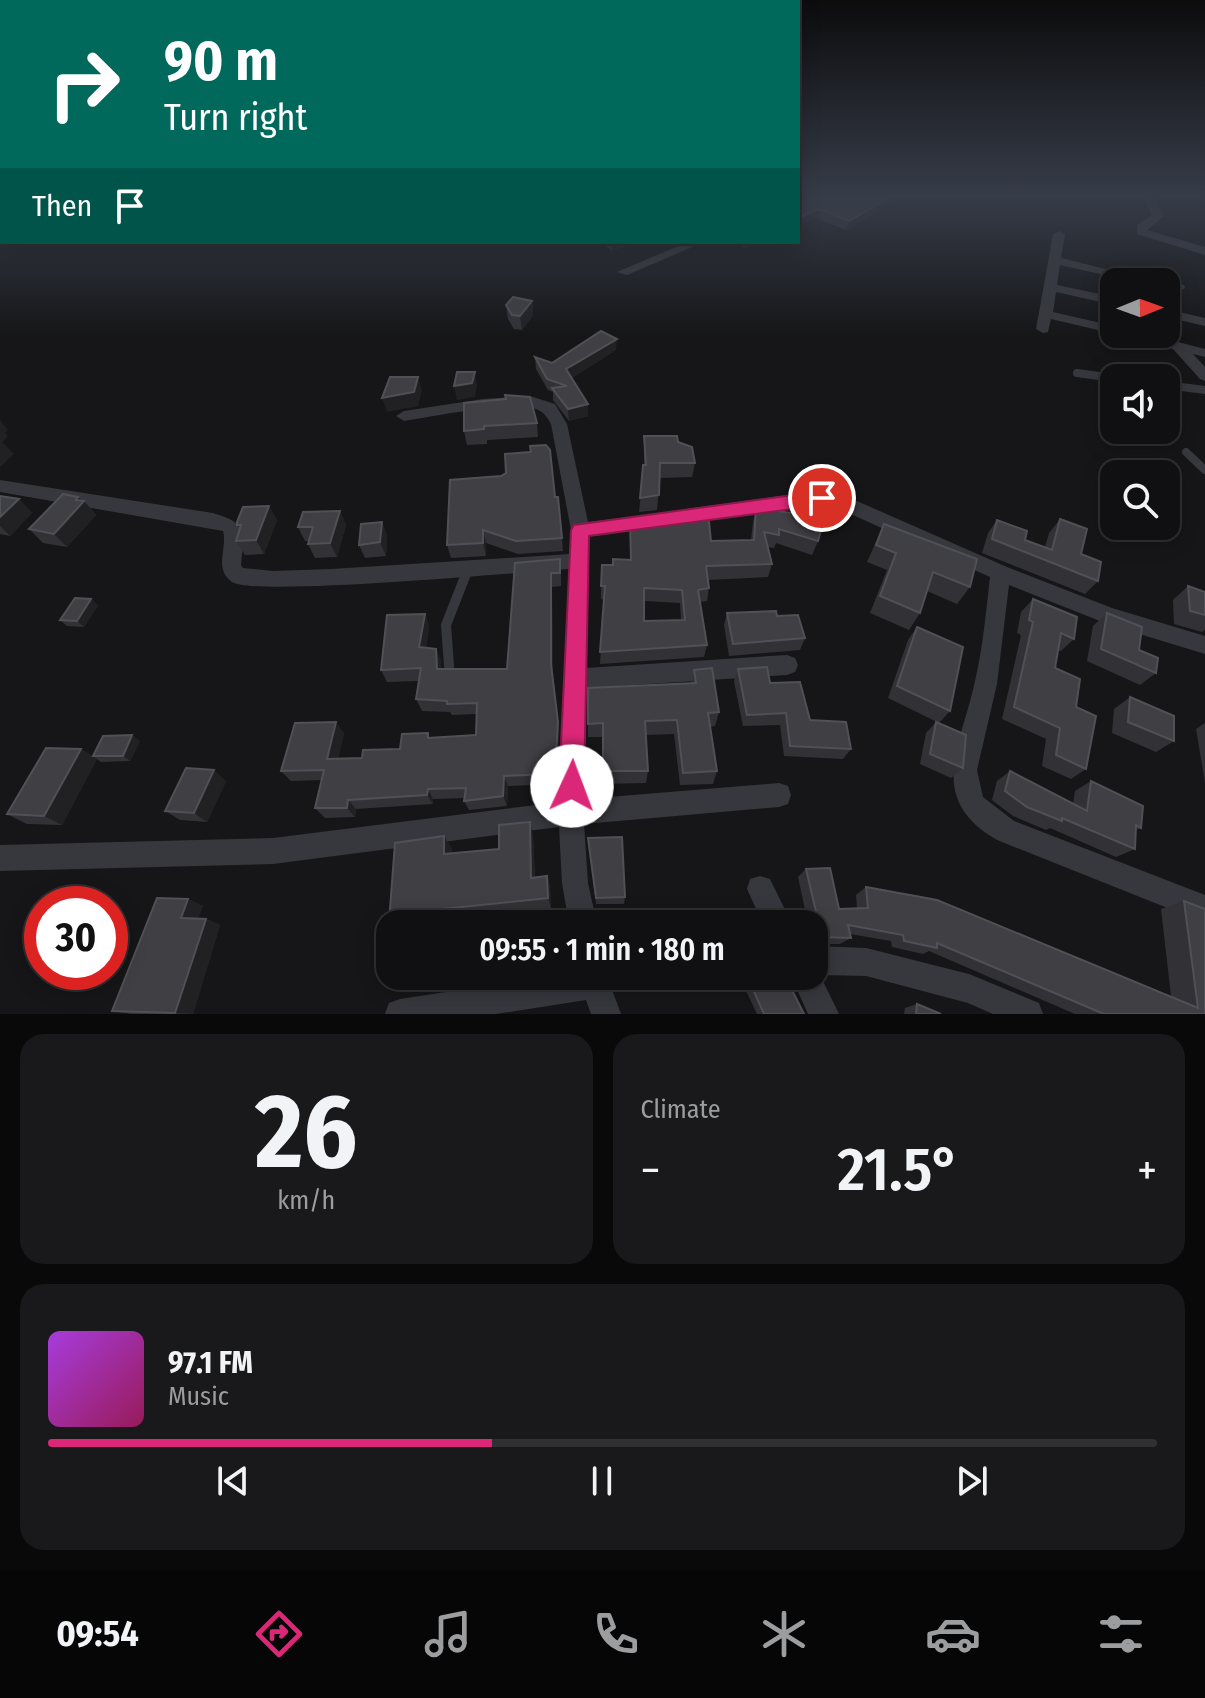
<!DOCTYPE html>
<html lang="en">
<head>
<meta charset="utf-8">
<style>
  body { margin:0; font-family:"Fira Sans Condensed",sans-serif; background:#19191b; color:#f1f3f6; height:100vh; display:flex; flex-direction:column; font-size:30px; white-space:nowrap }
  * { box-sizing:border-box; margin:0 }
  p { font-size:26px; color:#9c9d9f }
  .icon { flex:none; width:44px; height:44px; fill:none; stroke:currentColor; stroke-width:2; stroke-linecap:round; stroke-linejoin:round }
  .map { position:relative; height:1014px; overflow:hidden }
  .side { display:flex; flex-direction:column; gap:20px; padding:20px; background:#09090a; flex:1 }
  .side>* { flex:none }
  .guide { position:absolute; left:0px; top:0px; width:800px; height:244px; box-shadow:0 4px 20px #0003,0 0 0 2px #303032; background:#00695c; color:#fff; overflow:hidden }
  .needle { width:52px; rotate:89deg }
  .buttons { position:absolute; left:1100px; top:268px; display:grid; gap:16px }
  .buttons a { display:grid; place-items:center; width:80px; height:80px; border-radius:16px; background:#101012; box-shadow:0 4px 20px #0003,0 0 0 2px #303032; font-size:40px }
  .speed { position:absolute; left:24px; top:886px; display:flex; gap:16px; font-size:40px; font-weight:700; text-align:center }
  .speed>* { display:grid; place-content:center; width:104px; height:104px; border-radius:50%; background:#101012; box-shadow:0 4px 20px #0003,0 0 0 2px #303032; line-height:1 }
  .speed .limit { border:12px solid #d22; background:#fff; color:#111 }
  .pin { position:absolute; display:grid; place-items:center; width:68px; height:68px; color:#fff; margin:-34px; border:4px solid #fff; border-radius:50%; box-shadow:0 2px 8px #0007 }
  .me { position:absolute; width:88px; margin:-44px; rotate:2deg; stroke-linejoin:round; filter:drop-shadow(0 0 6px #0008) }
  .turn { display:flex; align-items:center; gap:28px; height:168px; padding:0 32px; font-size:36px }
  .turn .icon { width:104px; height:104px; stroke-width:2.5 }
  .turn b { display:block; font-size:56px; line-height:68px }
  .then { display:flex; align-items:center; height:76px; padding:0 32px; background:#0003; gap:16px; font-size:30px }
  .big { font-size:60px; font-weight:600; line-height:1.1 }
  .side .tile { flex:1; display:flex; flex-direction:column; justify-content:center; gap:12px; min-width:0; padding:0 28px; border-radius:24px; background:#19191b }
  .side .dial { align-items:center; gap:0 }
  .dial b { font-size:104px; line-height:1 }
  .song { display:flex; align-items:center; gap:24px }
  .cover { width:96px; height:96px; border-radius:12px; background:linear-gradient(135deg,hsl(280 70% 55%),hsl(330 70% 35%)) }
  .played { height:8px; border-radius:4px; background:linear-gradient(90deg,#db2777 40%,#303032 40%) }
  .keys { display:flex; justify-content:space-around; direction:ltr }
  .heat { display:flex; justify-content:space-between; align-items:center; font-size:44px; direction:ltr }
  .side .tiles { flex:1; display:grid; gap:20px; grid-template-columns:1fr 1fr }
  .tile:last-child { grid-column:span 2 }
  .trip { position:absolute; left:376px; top:910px; width:452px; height:80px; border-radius:24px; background:#101012; box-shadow:0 4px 20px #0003,0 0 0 2px #303032; font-weight:600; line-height:80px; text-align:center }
  .menu { display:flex; height:128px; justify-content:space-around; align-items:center; background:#060607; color:#9c9d9f }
  .menu .icon { width:56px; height:56px }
  .menu .on { color:#db2777 }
  .menu b { font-size:36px; color:#f1f3f6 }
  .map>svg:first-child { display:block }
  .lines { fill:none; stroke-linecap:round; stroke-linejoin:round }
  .lane-far1 { stroke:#37383d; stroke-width:8 }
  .lane { stroke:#37383d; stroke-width:10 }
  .street { fill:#37383d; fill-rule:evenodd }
  .wall { fill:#323236; fill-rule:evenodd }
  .shaded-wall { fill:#212124 }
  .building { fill:#3f3f44; stroke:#4f5156; stroke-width:2; fill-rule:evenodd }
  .route { fill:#db2777; stroke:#8e194d; stroke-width:2 }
</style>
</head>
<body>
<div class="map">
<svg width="1205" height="1014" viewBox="0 0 1205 1014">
  <rect width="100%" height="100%" fill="#161618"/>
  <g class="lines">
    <!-- lane-far1 -->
    <g class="lane-far1">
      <polyline points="1077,373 1114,378"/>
      <polyline points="1166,385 1205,390"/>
      <polyline points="1186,452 1205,470"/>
    </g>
    <!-- lane -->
    <polyline class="lane" points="449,666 446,625 468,569"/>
    <!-- street -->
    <g class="street">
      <polygon points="1143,195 1153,195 1164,216 1147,230 1205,247 1205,255 1137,234 1137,225 1152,215"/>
      <polygon points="1059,231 1065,234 1061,258 1158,282 1135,282 1060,265 1057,285 1114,297 1114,305 1056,292 1053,312 1114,326 1115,334 1051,319 1048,332 1043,333 1036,329 1053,234"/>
      <polygon points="688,242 704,242 627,275 617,272"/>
      <polygon points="1166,281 1184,285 1185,288 1179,292 1166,289 1166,282 1163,282"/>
      <polygon points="1166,309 1205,318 1205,326 1166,317"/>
      <polygon points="1123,334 1147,334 1205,349 1205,357 1193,354 1205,367 1205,381 1200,379 1173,349"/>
      <path d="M530,396L555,404L567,424L588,522L653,514L659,516L662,521L659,526L653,528L589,536L586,668L787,655L795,658L798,665L795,672L787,675L586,688L584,799L779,783L788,786L791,795L788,804L779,807L584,824L588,883L597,924H569L562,883L559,827L273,864L0,871V845L273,838L559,802L569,569C523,572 255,597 232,582C213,569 228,547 223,531L0,492V480L213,513C249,524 244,531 241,565L243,568L273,571L331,569L570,554L571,530L551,424C546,415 543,411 533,408C508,401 432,417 404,421L396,416L404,411L483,399Z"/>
      <path d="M808,492L841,494L1007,567L1112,608L1205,636V654L1110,625L1009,585L997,684L977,770L983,797L1014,821L1205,895V923L997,840C924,798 962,744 975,681C983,647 986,612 990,577L833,506H808L686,523L680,521L677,516L680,511L686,509Z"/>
      <polygon points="760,876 770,879 792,924 763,924 747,889 750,879"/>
      <polygon points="814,946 866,948 969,974 1039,1003 1043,1014 993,1014 968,1003 866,976 820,975 839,1014 808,1014 791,976 814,976"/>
      <polygon points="552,976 607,976 621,1014 591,1014 586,1000 496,1014 385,1014 389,1003 400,999"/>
    </g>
  </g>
  <!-- wall -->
  <g class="wall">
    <polygon points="798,202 890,205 846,230 817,218 798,226"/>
    <polygon points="601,242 631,242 631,244 612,251"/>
    <polygon points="734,242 760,242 745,248"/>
    <polygon points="532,301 533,315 522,330 514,329 508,319 506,305"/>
    <polygon points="616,350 572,378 588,404 588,416 569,421 553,400 553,392 548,390 536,369 535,357 552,363"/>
    <polygon points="530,397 537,423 538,437 487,440 487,444 467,445 464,431"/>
    <polygon points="644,436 678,442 695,463 692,477 660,478 657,510 639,512 644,465"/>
    <polygon points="0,496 19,499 32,513 10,536 0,534"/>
    <polygon points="555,497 562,538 563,551 518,554 486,543 486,556 451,558 447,545"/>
    <polygon points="81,501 84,501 96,515 67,547 43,543 29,529"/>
    <polygon points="269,506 277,520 264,554 245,555 236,541 240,529 237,525"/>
    <path d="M756,508L818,541L812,555L776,543L774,548L768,547L772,564L768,577L708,580L709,588L707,601L700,602L707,645L704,657L600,664L604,600L601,599V586L613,565L630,560V520L711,541L751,540L753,522ZM644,601L680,603L681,620L644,621Z"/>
    <polygon points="340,511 346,525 337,557 315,558 308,544 309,541 305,541 298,527"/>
    <polygon points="1060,519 1098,581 1085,594 982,553 988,533 997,520 1025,540 1045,547 1049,533"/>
    <polygon points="382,522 387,536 386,556 365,558 359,545"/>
    <polygon points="884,524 970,587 957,604 927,591 920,613 909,630 870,613 887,570 867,562"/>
    <polygon points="515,563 561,573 561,586 552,587 553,677 559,733 557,784 508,786 507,806 469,810 464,801 465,798 433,799 433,804 356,809 355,817 325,818 315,808 322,780 291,781 281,771 344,733 338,758 362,758 400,749 431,737 476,735 476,714 452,715 450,712 422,711 416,699 419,681 387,682 381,670 425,614 429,626 426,648 436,649 441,661 441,669 507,669"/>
    <polygon points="1188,586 1205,592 1205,630 1202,632 1174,624 1173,600"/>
    <polygon points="1033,599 1074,639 1061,651 1058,650 1055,668 1076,707 1086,769 1071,779 1042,766 1046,739 1002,719 1021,635 1017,633 1021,612"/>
    <polygon points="98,605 84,627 67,626 60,620"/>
    <polygon points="727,613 777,616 805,638 800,650 729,656 724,625"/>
    <polygon points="1107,613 1156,673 1140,685 1087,661 1093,626"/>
    <polygon points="917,627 950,711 939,723 888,698 908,640"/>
    <polygon points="738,669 770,683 810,720 851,749 843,759 784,756 780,725 743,726 734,681"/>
    <polygon points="694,670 719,712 715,726 710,727 717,771 713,784 680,785 674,734 646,735 648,771 646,783 603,784 603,737 588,737 588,724 691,684"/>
    <polygon points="1130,697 1174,741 1156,752 1112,733 1114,709"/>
    <polygon points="936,722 963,768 951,778 920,764 926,733"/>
    <polygon points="1205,723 1205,783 1196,729"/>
    <polygon points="140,741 130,761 101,762 93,756"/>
    <polygon points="81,749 97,759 62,825 27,824 7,814"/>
    <polygon points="1010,771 1073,804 1075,791 1091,781 1141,828 1136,830 1135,849 1116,857 1050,828 1046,830 1013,816 992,800 997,781"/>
    <polygon points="226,781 207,822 180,820 165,811"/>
    <polygon points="444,836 452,849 452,853 499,849 533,836 535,878 547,876 550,888 551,908 451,918 450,924 391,924 389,922"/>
    <polygon points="589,846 625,897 624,904 596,904"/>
    <polygon points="806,869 839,909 857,909 856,895 866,887 1171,996 1161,909 1184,901 1205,1014 1075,1014 929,951 923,954 892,947 891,941 850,934 851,938 840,944 814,944 814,924 808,924 798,877"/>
    <polygon points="188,899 203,906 198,918 206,919 220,925 193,1014 131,1014 112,1011"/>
    <polygon points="739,976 785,976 804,1014 757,1014"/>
    <polygon points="917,1004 941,1014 904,1014 905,1008"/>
  </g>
  <!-- shaded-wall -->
  <g class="shaded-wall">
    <polygon points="893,196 890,205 846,230 849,221"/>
    <polygon points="819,209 817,218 798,226 798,218"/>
    <polygon points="618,242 631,242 631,244 612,251 612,244"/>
    <polygon points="746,242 760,242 745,248"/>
    <polygon points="532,301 533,315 522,330 520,316"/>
    <polygon points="617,339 616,350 567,381 566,369"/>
    <polygon points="475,372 477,386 475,397 457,400 454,386"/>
    <polygon points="418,377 422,391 418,406 387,412 382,398"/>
    <polygon points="588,404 588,416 569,421 568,409"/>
    <polygon points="0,420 8,430 5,433 8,436 2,442 14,454 0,467"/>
    <polygon points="78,497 83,502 84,501 96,515 67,547 54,534"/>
    <polygon points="19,499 32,513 10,536 0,526 0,517"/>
    <polygon points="269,506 277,520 264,554 256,540"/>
    <polygon points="340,511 346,525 337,557 330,543"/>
    <polygon points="382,522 387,536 386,556 380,542"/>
    <polygon points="483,530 486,543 486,556 483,543"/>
    <polygon points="551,573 552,587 553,677 559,733 557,784 555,774 551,664"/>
    <polygon points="91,599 98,605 84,627 77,621"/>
    <polygon points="425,614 429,626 425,660 419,647"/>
    <polygon points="436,649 441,661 442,681 437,669"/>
    <polygon points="336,722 344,733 336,769 327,759"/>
    <polygon points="132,735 140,741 130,761 123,756"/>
    <polygon points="81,749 97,759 62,825 44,816"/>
    <polygon points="214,770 226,781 207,822 194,813"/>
    <polygon points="504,776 508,786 507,806 503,796"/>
    <polygon points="428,789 433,799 433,804 427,795"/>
    <polygon points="348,800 356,809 355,817 347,808"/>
    <polygon points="530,822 533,836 535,889 531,878"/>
    <polygon points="444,836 452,849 452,866 444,854"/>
    <polygon points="547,876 550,888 551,908 548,898"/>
    <polygon points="188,899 203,906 196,924 181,918"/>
    <polygon points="442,909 451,918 450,924 442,915"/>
    <polygon points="206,919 220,925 193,1014 175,1013"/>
  </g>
  <!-- building -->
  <g class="building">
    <polygon points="814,195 891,195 893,196 849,221 819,209 798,218 798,202"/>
    <polygon points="513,297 532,301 520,316 512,315 506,305"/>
    <polygon points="601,331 617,339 566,369 588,404 568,409 552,388 567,386 547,379 535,357 552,363"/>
    <polygon points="457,372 475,372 472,383 454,386"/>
    <polygon points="390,377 418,377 414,392 382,398"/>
    <polygon points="505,395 530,397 537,423 484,426 484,429 464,431 464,403 506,399"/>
    <polygon points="644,436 677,436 678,442 692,447 695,463 660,463 659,495 640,498 643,465 646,465"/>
    <polygon points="546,445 550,450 555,497 558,497 562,538 516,541 483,530 483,543 447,545 450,480 501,476 506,473 505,454 531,452 530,446"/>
    <polygon points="63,494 78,497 76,500 84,501 54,534 29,529"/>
    <polygon points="0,496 19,499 0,517"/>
    <path d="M803,500L827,508L818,541L779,529V535L764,532L772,564L706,566L709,588L698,590L707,645L600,652L605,586H601L602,565H613V559L631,560L630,520L708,512L711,541L754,540L756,508L798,514ZM644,588L682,590L685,620L644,621Z"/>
    <polygon points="269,506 256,540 236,541 241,525 237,525 237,522 243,507"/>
    <polygon points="340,511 330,543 308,544 313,527 298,527 303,512"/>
    <polygon points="1060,519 1087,529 1081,554 1101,562 1098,581 992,539 997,520 1027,531 1025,540 1052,550"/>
    <polygon points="382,522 380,542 359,545 361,524"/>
    <polygon points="884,524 977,559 970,587 933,572 920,613 880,596 896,553 876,545"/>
    <polygon points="560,559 560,573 551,573 551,664 558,722 555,774 504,776 503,796 464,801 466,788 428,789 427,795 348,800 347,808 315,808 324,770 281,771 295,723 336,722 327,759 362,758 363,750 400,749 402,734 428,733 428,738 476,735 477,703 447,704 447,701 416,699 421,668 381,670 387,615 425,614 419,647 436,649 437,669 507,669 515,563"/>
    <polygon points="1188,586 1205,592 1205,615 1190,611"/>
    <polygon points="75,598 91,599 77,621 60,620"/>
    <polygon points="1033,599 1077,617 1074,639 1061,633 1055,668 1080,679 1076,707 1096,716 1086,769 1056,755 1060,728 1014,707 1033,622 1029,620"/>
    <polygon points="776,611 777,616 798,615 805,638 733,644 727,613"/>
    <polygon points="1107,613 1142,627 1139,650 1158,658 1156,673 1101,649"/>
    <polygon points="917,627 963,647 950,711 897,686"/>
    <polygon points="767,667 770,683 800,682 810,720 846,722 851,749 790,746 786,713 747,715 738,669"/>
    <polygon points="712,668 719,712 708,713 717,771 683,773 677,720 645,721 648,771 603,771 603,723 588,724 588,688 696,683 694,670"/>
    <polygon points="1130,697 1174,716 1174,741 1128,722"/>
    <polygon points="936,722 966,735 963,768 930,754"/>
    <polygon points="132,735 123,756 93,756 103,736"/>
    <polygon points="46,748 81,749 44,816 7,814"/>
    <polygon points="186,768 214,770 194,813 165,811"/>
    <polygon points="1010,771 1087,811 1091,781 1143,806 1141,828 1136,825 1135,849 1062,818 1062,821 1027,807 1005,791"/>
    <polygon points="530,822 531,878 547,876 548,898 442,909 442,915 389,922 395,843 444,836 444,854 499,849 499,825"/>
    <polygon points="622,837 625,897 596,898 588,838"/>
    <polygon points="830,868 839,909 868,908 866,887 937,900 1198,1008 1184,901 1205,909 1205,1014 1104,1014 937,943 937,948 904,941 903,935 848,925 851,938 822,937 806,869"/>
    <polygon points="157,898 188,899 181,918 206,919 175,1013 112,1011"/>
    <polygon points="753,911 759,924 728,924"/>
    <polygon points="747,976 785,976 804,1014 764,1014"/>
    <polygon points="917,1004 941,1014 916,1014"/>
  </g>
  <!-- sky -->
  <linearGradient id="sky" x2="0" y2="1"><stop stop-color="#0c0c0d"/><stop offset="0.58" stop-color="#363c48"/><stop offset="1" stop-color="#363c48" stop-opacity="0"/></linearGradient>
  <rect width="1205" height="337" fill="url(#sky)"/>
  <!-- route -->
  <polygon class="route" points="822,491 831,498 822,505 589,536 584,786 580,795 572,799 563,795 559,786 571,530 574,525"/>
</svg>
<div class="buttons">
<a><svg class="needle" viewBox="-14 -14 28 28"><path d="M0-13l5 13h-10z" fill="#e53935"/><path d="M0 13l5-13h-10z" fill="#9c9d9f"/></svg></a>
<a><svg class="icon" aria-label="sound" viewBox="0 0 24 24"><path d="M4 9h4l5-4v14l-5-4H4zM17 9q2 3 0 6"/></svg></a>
<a><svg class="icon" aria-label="search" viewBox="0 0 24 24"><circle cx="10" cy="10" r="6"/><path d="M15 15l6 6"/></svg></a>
</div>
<div class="speed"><div class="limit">30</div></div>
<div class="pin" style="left:822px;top:498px;background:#d93025"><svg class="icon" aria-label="arrive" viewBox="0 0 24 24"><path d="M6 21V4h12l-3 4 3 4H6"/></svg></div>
<svg class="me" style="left:572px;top:786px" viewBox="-20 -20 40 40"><circle r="19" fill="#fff"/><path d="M0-13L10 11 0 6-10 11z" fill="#db2777"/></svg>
<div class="trip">09:55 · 1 min · 180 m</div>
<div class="guide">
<div class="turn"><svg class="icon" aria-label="right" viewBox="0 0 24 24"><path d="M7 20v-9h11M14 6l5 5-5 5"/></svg><div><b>90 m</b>Turn right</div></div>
<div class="then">Then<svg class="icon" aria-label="arrive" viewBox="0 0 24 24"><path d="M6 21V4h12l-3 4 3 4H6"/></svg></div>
</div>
</div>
<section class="side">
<div class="tiles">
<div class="tile dial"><b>26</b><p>km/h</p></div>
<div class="tile"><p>Climate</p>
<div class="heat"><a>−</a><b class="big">21.5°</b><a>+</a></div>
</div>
<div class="tile">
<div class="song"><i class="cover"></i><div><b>97.1 FM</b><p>Music</p></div></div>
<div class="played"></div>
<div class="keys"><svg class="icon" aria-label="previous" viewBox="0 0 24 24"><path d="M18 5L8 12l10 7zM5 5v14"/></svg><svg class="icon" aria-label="pause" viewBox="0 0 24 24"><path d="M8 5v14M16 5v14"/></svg><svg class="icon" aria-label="next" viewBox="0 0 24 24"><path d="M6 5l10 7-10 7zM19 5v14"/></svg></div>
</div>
</div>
</section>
<nav class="menu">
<b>09:54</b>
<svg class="icon on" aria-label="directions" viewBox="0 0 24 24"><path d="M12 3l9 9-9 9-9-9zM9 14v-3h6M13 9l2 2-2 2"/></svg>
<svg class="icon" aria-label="music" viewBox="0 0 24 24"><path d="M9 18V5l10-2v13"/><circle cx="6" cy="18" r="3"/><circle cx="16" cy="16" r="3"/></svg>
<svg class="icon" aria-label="phone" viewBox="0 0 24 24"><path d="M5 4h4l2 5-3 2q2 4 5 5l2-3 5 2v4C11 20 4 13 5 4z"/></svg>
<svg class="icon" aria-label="climate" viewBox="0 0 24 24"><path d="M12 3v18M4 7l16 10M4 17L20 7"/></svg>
<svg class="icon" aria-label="car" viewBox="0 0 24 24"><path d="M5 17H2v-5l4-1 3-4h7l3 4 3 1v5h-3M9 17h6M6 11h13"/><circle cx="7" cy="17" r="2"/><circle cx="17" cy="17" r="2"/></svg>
<svg class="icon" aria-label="filters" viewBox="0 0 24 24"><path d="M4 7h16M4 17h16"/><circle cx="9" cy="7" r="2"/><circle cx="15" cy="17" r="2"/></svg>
</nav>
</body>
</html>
